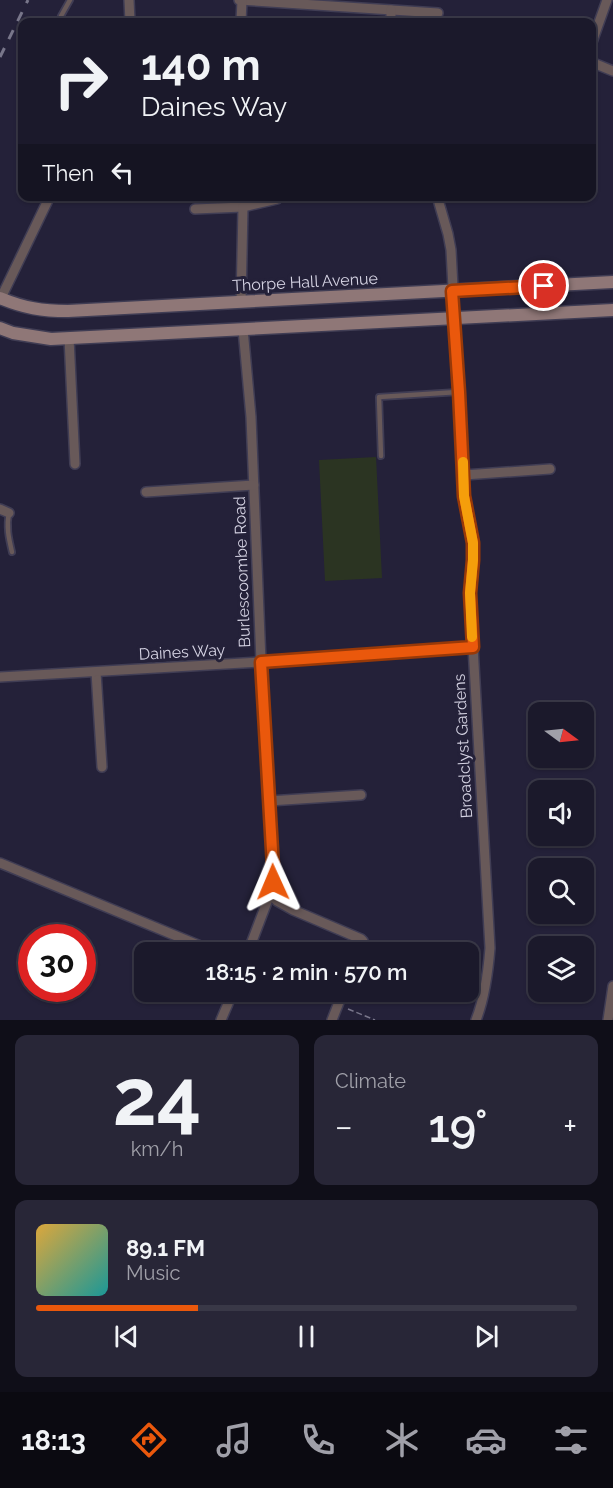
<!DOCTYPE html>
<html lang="en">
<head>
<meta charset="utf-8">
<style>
  body { margin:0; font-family:Raleway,sans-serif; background:#282637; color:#f1f3f6; height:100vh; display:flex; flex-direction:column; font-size:22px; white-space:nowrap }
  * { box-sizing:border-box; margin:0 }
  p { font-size:20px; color:#a0a0a9 }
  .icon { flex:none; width:33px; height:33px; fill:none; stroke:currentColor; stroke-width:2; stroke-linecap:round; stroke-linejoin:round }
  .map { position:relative; height:1020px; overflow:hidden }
  .panel { display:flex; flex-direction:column; gap:15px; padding:15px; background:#0f0e18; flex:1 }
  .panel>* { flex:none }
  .banner { position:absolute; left:18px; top:18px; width:578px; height:183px; border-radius:12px; box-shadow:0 2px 4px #0004,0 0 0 2px #393847; background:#1b192b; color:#f1f3f6; overflow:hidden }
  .needle { width:39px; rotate:105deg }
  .controls { position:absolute; left:528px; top:702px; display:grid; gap:12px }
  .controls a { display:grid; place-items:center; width:66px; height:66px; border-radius:12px; background:#1b192b; box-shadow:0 2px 4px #0004,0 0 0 2px #393847; font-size:30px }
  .speed { position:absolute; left:18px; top:924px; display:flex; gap:12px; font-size:30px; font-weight:700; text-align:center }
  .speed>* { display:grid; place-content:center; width:78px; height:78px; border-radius:50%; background:#1b192b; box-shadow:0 2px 4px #0004,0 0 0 2px #393847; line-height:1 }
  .speed .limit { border:9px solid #d22; background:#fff; color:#111 }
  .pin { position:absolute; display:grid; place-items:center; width:51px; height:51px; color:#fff; margin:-26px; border:3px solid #fff; border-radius:50%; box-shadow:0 2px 6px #0007 }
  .me { position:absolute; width:66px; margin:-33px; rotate:359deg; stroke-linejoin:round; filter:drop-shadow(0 0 4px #0008) }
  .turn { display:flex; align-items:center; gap:21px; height:126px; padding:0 24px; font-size:27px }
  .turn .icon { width:78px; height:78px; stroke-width:2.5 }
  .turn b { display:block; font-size:42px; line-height:51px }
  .then { display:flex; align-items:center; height:57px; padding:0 24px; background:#0003; gap:12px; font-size:22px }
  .big { font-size:45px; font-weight:600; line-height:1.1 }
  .panel .widget { flex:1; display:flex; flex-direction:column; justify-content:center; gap:9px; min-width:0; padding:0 21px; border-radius:12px; background:#282637 }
  .panel .dial { align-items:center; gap:0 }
  .dial b { font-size:78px; line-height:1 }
  .song { display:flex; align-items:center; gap:18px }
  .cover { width:72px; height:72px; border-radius:9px; background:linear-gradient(135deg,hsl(40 70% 55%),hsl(180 70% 35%)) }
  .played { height:6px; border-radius:3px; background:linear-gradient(90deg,#ea580c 30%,#393847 30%) }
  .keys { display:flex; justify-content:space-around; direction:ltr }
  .heat { display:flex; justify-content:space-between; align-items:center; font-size:33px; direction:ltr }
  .panel .tiles { flex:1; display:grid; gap:15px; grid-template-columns:1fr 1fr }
  .widget:last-child { grid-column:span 2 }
  .trip { position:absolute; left:134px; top:942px; width:345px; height:60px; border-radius:12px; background:#1b192b; box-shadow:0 2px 4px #0004,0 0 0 2px #393847; font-weight:600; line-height:60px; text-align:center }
  .tabs { display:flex; height:96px; justify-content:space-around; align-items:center; background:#0b0a11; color:#a0a0a9 }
  .tabs .icon { width:42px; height:42px }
  .tabs .on { color:#ea580c }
  .tabs b { font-size:27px; color:#f1f3f6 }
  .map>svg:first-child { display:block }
  .green { fill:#2b3422 }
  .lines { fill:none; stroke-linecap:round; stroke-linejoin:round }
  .lane-casing { stroke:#403d54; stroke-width:8 }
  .street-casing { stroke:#403d54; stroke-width:12 }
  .secondary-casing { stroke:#403d54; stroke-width:15 }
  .path { stroke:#78758a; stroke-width:1.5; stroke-dasharray:6 3; stroke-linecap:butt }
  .lane { stroke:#685959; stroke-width:4.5 }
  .street { stroke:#685959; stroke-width:9 }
  .secondary { stroke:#8f7777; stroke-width:12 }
  .rail { stroke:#78768a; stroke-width:3; stroke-dasharray:10 10; stroke-linecap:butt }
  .route-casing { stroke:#983908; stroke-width:15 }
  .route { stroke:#ea580c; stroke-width:10 }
  .slow { stroke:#f59e0b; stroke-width:10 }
  .labels { text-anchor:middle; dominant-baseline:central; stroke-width:6; stroke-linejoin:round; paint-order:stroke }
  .street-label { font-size:16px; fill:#d5d3e3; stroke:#242139 }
</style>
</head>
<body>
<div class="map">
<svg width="613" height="1020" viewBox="0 0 613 1020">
  <rect width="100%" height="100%" fill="#242139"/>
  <!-- green -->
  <polygon class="green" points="376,457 382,578 325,581 319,460"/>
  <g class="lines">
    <!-- lane casing -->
    <g class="lane-casing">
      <g id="lane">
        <polyline points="61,16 70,0"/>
        <polyline points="381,456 379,397 458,392"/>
        <path d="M9,513C6,527 9,539 12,552"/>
      </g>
    </g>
    <!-- street casing -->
    <g class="street-casing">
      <g id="street">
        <polyline points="129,0 130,22"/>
        <polyline points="239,0 438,13"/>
        <polyline points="241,22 242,0"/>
        <polyline points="391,22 391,10"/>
        <polyline points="591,45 607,0"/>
        <polyline points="591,62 613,71"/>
        <path d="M437,196L448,234L451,250L464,496C466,512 471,528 473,544C474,560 472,577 470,593L490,948C488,973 485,997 476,1020"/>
        <polyline points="195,209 243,207"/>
        <polyline points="0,300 50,196"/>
        <polyline points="241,302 243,207 277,199"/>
        <polyline points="243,329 251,417 261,662 273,867 270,894 248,952"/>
        <polyline points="69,338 75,464"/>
        <polyline points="464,475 550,469"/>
        <polyline points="146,492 254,485"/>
        <polyline points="0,509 9,513"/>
        <polyline points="96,672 102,767"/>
        <polyline points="0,677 261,662 473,647"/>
        <polyline points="269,801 361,795"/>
        <polyline points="0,863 215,952"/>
        <polyline points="270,894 277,901 293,910 361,939 363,941 360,952"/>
        <polyline points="221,1020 233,992"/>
        <polyline points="332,1020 343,992"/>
        <polyline points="608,1020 613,986"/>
      </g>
    </g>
    <!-- secondary casing -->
    <g class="secondary-casing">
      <g id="secondary">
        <path d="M0,298C24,308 42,311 68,311L613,282"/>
        <polyline points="0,328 13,333 51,339 613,310"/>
      </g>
    </g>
    <!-- path -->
    <g class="path">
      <polyline points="307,992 330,1001"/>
      <polyline points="348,1009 375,1020"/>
    </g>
    <!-- lane -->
    <use href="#lane" class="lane"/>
    <!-- street -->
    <use href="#street" class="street"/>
    <!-- secondary -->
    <use href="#secondary" class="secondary"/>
    <!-- rail -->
    <polyline class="rail" points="0,57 28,0"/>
  </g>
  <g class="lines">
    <!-- route casing -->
    <g class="route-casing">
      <polyline id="route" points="273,882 273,867 261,662 473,647 470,593 473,560 473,543 464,496 459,392 452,291 544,286"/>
    </g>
    <!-- route -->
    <use href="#route" class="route"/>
    <!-- slow -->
    <polyline class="slow" points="463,462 464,496 473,543 473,560 470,593 472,637"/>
  </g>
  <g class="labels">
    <!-- street labels -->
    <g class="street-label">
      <text transform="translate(305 282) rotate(-3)">Thorpe Hall Avenue</text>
      <text transform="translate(242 572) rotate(-92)">Burlescoombe Road</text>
      <text transform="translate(182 652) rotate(-3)">Daines Way</text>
      <text transform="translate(463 746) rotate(-93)">Broadclyst Gardens</text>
    </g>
  </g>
</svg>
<div class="controls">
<a><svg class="needle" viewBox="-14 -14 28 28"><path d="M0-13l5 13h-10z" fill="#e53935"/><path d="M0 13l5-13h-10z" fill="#a0a0a9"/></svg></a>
<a><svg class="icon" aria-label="sound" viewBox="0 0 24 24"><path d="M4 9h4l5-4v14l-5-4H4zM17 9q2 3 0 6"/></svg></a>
<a><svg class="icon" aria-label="search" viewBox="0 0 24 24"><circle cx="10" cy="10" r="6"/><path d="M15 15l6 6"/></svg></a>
<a><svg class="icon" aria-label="layers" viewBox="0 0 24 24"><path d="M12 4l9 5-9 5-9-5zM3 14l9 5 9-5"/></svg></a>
</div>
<div class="speed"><div class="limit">30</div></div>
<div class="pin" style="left:544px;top:286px;background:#d93025"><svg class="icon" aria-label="arrive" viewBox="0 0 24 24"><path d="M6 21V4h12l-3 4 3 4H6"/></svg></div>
<svg class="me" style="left:273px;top:882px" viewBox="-20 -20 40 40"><path d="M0-17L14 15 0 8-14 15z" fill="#ea580c" stroke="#fff" stroke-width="4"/></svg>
<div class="trip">18:15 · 2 min · 570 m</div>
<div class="banner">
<div class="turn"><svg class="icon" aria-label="right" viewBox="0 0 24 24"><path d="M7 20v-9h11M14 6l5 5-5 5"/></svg><div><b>140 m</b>Daines Way</div></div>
<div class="then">Then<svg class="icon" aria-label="left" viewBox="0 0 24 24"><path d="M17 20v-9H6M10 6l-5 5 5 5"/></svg></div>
</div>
</div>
<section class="panel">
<div class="tiles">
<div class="widget dial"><b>24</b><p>km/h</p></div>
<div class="widget"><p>Climate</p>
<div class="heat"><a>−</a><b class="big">19°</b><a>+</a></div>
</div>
<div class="widget">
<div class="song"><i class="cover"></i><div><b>89.1 FM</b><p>Music</p></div></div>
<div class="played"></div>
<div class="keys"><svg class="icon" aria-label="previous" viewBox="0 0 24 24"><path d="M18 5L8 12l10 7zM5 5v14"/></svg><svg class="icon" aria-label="pause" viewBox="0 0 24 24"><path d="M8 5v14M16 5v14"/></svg><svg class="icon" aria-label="next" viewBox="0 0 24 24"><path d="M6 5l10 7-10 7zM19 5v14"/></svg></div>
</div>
</div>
</section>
<nav class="tabs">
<b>18:13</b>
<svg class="icon on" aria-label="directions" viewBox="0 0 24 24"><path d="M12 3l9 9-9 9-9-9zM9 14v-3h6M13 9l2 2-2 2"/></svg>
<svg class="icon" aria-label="music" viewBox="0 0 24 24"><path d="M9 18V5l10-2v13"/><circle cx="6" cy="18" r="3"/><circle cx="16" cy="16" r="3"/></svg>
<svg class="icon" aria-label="phone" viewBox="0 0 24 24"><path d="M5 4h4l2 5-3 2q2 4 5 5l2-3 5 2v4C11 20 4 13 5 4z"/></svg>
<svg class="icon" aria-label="climate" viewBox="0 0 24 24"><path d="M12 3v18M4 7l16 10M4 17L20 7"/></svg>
<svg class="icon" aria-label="car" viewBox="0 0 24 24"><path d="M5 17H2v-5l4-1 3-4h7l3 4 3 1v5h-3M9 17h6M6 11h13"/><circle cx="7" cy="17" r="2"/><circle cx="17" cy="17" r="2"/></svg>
<svg class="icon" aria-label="filters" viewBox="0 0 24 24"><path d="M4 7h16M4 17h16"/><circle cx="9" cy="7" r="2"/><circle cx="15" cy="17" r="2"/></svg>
</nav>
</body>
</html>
